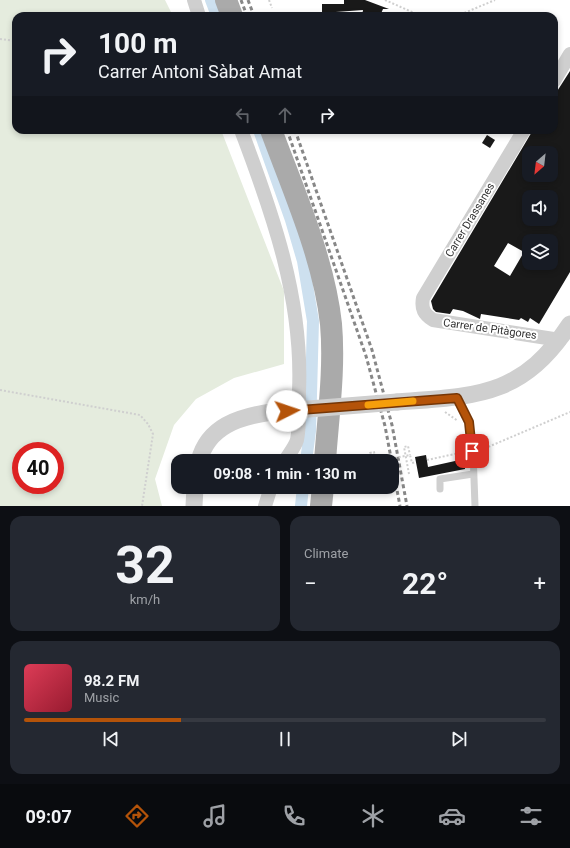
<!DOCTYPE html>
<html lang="en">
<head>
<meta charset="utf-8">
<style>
  body { margin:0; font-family:Roboto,sans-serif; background:#242831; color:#f1f3f6; height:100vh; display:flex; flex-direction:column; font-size:15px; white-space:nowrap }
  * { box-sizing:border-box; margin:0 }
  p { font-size:13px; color:#9ea1a6 }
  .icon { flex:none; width:22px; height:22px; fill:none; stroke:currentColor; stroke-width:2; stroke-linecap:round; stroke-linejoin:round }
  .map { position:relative; height:506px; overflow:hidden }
  .side { display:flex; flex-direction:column; gap:10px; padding:10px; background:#0d0f14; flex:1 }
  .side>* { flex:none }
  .hud { position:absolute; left:12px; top:12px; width:546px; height:122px; border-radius:12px; box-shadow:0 2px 6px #0003; background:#171b24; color:#f1f3f6; overflow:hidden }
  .needle { width:26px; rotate:208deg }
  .controls { position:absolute; left:522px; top:146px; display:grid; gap:8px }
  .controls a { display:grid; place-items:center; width:36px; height:36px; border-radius:8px; background:#171b24; box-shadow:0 2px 6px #0003; font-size:20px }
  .speed { position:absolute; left:12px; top:442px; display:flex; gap:8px; font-size:20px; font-weight:700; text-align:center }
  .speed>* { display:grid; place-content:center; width:52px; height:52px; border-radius:50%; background:#171b24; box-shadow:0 2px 6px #0003; line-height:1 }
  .speed .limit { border:6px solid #d22; background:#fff; color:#111 }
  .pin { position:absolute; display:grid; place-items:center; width:34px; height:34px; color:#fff; margin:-17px; border-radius:8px; box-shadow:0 2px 6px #0006 }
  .me { position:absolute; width:44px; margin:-22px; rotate:86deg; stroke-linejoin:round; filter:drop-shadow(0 0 3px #0008) }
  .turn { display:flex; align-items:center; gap:14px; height:84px; padding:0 20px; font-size:18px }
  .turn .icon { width:52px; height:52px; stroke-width:2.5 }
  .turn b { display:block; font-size:28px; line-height:34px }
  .lanes { display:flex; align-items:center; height:38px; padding:0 20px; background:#0003; justify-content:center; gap:20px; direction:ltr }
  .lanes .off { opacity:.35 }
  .big { font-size:30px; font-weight:700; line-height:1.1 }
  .side .tile { flex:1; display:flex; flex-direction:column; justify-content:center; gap:6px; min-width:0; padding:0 14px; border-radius:12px; background:#242831 }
  .side .dial { align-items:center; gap:0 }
  .dial b { font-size:52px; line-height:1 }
  .song { display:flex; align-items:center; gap:12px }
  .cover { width:48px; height:48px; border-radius:6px; background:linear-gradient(135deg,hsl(350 70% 55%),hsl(350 70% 35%)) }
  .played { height:4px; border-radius:2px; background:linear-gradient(90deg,#b45309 30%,#363941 30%) }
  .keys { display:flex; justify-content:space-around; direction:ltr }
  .heat { display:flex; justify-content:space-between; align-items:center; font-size:22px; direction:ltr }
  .side .tiles { flex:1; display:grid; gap:10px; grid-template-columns:1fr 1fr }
  .tile:last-child { grid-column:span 2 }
  .trip { position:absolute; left:171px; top:454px; width:228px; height:40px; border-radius:12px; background:#171b24; box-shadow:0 2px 6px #0003; font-weight:700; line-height:40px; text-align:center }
  .tab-bar { display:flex; height:64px; justify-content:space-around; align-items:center; background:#090b0e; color:#9ea1a6 }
  .tab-bar .icon { width:28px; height:28px }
  .tab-bar .on { color:#b45309 }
  .tab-bar b { font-size:18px; color:#f1f3f6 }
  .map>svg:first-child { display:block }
  .green { fill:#e5ecde; fill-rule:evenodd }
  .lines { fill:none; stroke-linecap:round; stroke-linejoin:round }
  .canal { stroke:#cde0ef; stroke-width:12 }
  .building { fill:#191919; fill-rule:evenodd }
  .path { stroke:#cfcfcf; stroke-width:2; stroke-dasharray:2 2; stroke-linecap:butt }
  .service { stroke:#cfcfcf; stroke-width:7 }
  .minor { stroke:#cfcfcf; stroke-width:14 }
  .tertiary { stroke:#cfcfcf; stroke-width:17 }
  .primary { stroke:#aaa; stroke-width:22 }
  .rail { stroke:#878787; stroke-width:3; stroke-dasharray:4 3; stroke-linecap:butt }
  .path-bridge { stroke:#cfcfcf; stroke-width:2; stroke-dasharray:2 2; stroke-linecap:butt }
  .tertiary-bridge { stroke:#cfcfcf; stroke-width:17 }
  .route-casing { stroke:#753606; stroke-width:10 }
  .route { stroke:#b45309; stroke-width:7 }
  .slow { stroke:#f59e0b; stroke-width:7 }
  .labels { text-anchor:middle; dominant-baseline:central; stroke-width:4; stroke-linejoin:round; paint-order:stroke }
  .street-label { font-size:11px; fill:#323232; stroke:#fff }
</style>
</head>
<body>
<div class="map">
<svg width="570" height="506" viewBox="0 0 570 506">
  <rect width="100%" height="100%" fill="#fff"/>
  <!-- green -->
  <path class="green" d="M0,0H165L173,16H16V130H221L284,291V364L234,378L196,399L174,425L155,479L162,506H0ZM21,451H55V485H21Z"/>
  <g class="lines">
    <!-- canal -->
    <g class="canal">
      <polyline points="211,0 217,16"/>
      <polyline points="259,130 291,220 303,261 313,321 310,431 306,461"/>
      <polyline points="301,506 303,487"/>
    </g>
  </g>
  <!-- building -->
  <g class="building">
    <polygon points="344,0 365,0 389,9 383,9 380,16 362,16 363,10 322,13 322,4 344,4"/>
    <path d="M570,71V272L539,324L530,318L528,322L521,318L519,320L481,314L480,319L463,311L453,309L450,314L436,312L433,309L431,301L533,130H554V96ZM529,153H551V175H529ZM529,197H551V219H529ZM529,241H551V263H529ZM508,243L524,252L510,276L494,266Z"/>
    <polygon points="487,135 495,140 490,148 482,143"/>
    <polygon points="426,455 428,467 464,459 465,469 419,478 415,457"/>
  </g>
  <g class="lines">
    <!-- path -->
    <g class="path">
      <polyline points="269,0 272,8"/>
      <polyline points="385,0 421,16"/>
      <polyline points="457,16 495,0"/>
      <polyline points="0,39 16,41"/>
      <polyline points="0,390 140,415 148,424 153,434 142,506"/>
      <polyline points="445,412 458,421"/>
      <polyline points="481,450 570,412"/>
      <polyline points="427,460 464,452"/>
      <polyline points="372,461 370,453 374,452 376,461"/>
      <polyline points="409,474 404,447 408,446 410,455"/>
    </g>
    <!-- service -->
    <g class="service">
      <polyline points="457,397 469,422 473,451 475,506"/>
      <polyline points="440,489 440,479 473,474"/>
    </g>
    <!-- minor -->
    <g class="minor">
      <polyline points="194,0 199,16"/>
      <polyline points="554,81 570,54"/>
      <path d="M241,130C273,214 303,300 299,391C299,407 300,425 297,440C295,447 288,455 285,461"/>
      <path d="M524,130L423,298C421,309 424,314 433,320L560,340"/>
      <polyline points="265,506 271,487"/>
    </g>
    <!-- tertiary -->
    <g class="tertiary">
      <path d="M397,402C477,396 522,397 570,324"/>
      <path d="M199,461C208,426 239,417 271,412"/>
      <polyline points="194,506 195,487"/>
    </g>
    <!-- primary -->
    <g class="primary">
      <polyline points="226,0 232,16"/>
      <path d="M271,130C294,192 324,259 331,324C335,369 328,417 325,461"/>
      <polyline points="321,506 323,487"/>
    </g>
    <!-- rail -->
    <g class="rail">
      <polyline points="241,0 247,16"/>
      <polyline points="248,0 254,16"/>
      <polyline points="287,130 366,356 385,426 400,506"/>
      <polyline points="295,130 372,350 392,425 407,506"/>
    </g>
    <!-- path-bridge -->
    <polyline class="path-bridge" points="379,461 410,455 412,463 416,462"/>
    <!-- tertiary-bridge -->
    <polyline class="tertiary-bridge" points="271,412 397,402"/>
  </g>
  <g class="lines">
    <!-- route casing -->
    <g class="route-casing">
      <polyline id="route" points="287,411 457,398 469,422 472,451"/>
    </g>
    <!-- route -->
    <use href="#route" class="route"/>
    <!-- slow -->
    <polyline class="slow" points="368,405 413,401"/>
  </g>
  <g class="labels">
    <!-- street labels -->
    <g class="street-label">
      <text transform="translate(470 220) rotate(-59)">Carrer Drassanes</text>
      <text transform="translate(490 329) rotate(8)">Carrer de Pitàgores</text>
    </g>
  </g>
</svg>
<div class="controls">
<a><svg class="needle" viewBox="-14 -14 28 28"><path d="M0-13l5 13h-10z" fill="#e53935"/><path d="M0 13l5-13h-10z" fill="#9ea1a6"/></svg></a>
<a><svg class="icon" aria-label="sound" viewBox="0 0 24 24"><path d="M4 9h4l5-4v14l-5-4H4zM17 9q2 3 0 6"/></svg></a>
<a><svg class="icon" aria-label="layers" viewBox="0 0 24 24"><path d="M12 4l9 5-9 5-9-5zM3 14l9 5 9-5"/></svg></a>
</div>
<div class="speed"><div class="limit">40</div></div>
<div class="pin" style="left:472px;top:451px;background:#d93025"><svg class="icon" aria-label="arrive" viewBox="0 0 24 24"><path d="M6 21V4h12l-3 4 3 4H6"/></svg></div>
<svg class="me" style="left:287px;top:411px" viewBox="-20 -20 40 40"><circle r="19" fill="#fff"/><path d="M0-13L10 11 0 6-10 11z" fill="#b45309"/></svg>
<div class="trip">09:08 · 1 min · 130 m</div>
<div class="hud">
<div class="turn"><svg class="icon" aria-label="right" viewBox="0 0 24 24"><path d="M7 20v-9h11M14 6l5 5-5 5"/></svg><div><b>100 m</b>Carrer Antoni Sàbat Amat</div></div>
<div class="lanes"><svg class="icon off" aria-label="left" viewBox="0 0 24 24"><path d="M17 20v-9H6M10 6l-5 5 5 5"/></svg><svg class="icon off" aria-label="ahead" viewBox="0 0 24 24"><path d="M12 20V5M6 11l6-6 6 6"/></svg><svg class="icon" aria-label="right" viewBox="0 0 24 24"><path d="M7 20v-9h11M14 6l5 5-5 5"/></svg></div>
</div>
</div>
<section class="side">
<div class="tiles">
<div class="tile dial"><b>32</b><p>km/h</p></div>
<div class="tile"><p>Climate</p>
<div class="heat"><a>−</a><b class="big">22°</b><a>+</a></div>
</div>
<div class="tile">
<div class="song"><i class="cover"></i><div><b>98.2 FM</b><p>Music</p></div></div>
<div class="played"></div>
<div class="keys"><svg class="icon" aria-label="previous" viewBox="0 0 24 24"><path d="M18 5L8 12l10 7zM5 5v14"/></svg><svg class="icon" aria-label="pause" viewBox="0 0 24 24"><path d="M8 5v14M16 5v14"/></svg><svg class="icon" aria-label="next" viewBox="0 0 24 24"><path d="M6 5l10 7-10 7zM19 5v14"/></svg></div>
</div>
</div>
</section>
<nav class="tab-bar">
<b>09:07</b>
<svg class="icon on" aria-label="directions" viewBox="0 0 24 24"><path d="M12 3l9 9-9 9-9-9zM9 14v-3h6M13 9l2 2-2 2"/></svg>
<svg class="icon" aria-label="music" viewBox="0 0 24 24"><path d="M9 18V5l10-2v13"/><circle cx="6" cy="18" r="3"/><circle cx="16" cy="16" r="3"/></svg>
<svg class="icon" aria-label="phone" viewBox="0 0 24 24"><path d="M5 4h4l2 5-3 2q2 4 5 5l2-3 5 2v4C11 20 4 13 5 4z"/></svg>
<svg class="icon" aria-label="climate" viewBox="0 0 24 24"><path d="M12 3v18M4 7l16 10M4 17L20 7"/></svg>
<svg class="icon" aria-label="car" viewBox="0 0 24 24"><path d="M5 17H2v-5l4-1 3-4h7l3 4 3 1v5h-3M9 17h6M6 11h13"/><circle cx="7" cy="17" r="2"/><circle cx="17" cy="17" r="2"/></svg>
<svg class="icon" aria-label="filters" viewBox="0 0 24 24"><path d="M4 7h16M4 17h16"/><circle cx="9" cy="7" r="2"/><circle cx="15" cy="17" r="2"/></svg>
</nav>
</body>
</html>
